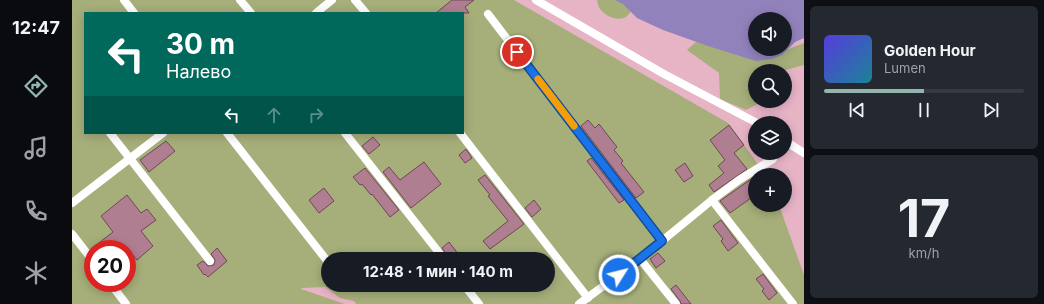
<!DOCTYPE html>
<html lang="ru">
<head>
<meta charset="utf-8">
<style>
  body { margin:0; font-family:Inter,sans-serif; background:#242831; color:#f1f3f6; height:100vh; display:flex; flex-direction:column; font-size:15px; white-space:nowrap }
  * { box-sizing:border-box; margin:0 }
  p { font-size:13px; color:#9ea1a6 }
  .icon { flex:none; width:22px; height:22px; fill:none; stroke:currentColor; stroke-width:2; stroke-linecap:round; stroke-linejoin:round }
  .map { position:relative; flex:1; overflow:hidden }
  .details { display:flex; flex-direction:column; gap:6px; padding:6px; background:#0d0f14; width:240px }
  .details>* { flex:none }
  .banner { position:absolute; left:12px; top:12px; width:380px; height:122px; border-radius:0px; box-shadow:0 2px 10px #0003; background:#00695c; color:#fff; overflow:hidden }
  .controls { position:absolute; left:676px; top:12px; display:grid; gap:8px }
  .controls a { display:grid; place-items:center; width:44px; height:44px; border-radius:50%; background:#171b24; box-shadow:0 2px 10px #0003; font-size:20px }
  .speed { position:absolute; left:12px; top:240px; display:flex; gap:8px; font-size:20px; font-weight:700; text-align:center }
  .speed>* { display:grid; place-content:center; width:52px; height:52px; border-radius:50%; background:#171b24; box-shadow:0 2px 10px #0003; line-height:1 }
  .speed .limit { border:6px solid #d22; background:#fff; color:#111 }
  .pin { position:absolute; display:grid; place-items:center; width:34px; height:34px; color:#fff; margin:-17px; border:2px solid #fff; border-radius:50%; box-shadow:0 1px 4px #0007 }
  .me { position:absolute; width:44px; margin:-22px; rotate:54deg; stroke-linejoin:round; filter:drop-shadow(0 0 3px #0008) }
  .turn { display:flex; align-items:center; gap:14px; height:84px; padding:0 16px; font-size:18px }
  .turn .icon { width:52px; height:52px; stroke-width:2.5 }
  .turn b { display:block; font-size:28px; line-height:34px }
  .lanes { display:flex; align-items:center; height:38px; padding:0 16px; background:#0003; justify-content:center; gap:20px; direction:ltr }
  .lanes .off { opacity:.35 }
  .details .card { flex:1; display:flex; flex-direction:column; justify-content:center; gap:6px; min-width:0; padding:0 14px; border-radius:6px; background:#242831 }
  .details .dial { align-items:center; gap:0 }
  .dial b { font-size:52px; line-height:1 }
  .song { display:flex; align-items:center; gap:12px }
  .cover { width:48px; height:48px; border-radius:6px; background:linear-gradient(135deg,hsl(250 70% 55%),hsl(190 70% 35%)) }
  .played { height:4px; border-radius:2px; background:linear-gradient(90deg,#94b4ae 50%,#363941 50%) }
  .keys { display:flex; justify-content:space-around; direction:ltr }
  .trip { position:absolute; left:249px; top:252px; width:234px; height:40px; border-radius:20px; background:#171b24; box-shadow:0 2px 10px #0003; font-weight:700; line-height:40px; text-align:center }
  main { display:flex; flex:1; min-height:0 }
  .dock { display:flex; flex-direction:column; width:72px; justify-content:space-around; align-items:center; background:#090b0e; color:#9ea1a6 }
  .dock .icon { width:28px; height:28px }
  .dock .active { color:#94b4ae }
  .dock b { font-size:18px; color:#f1f3f6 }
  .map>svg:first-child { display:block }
  .green { fill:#a6ae7a; fill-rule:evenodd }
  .water { fill:#9182bc; fill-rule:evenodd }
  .building { fill:#af7f91; stroke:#714656 }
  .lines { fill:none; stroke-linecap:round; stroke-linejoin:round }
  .service { stroke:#fff; stroke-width:8 }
  .route-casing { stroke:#114b97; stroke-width:10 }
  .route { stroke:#1a73e8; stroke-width:7 }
  .slow { stroke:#f59e0b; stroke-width:7 }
</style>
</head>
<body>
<main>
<nav class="dock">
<b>12:47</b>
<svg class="icon active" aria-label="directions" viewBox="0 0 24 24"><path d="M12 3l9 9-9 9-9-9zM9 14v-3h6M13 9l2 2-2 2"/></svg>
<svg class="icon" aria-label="music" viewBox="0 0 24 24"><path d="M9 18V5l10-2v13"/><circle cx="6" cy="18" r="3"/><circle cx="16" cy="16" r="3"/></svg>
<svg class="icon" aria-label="phone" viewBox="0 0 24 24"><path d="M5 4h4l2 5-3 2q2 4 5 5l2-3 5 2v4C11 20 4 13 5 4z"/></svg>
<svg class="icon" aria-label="climate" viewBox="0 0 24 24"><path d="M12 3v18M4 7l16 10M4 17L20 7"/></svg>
</nav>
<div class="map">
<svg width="732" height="304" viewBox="0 0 732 304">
  <rect width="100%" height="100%" fill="#e7b4c6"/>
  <!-- green -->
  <g class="green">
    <path d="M0,0H442L656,123L691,171L693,170L696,175H683V205H707L732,275V304H284L282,301L268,298L253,287L230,288L229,289L273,304H0ZM13,13H391V133H13ZM21,249H55V283H21ZM256,259H476V285H256Z"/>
    <path d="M525,0H561C560,5 560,12 556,15C549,23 534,17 528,9C526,7 526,3 525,0Z"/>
    <polygon points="624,42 654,42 684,55 709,52 732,43 732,65 710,71 683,71 683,101 691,101 674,110 648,99 647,73 615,50"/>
  </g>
  <!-- water -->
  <path class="water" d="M543,0H732V38L723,42L710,55L700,59L684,61L636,46L591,30L565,18L551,4ZM683,19H713V49H683Z"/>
  <!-- building -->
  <g class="building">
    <polygon points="380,0 402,0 393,7 397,13 364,13"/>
    <polygon points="516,120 523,128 527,124 545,147 542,150 551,161 549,163 572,192 564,198 509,126"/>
    <polygon points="657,125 672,145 662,153 675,169 642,192 637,185 652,173 646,166 653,160 638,140"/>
    <polygon points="301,137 308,145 297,154 290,146"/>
    <polygon points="94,141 103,151 77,172 68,160"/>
    <polygon points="394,149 400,158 393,163 387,155"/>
    <polygon points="519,158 552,200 547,203 515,161"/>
    <polygon points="352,162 369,184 339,208 311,172 317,167 328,180"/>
    <polygon points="613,163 621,176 612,182 603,170"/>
    <polygon points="293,168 327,210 318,217 300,194 299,195 290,184 288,185 281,177"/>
    <polygon points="413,175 452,224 418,249 411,241 436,221 416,196 418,195 406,180"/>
    <polygon points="682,177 683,179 683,195 658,213 648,201"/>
    <polygon points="252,188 262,201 247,213 237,200"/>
    <polygon points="55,195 69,213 75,209 84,220 69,231 81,246 65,260 56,249 19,249 41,232 29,216"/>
    <polygon points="462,200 469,209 460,217 453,208"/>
    <polygon points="649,220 666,243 656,251 649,241 651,239 641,226"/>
    <polygon points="377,242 390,259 377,259 370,248"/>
    <polygon points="145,248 155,261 136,277 133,274 132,275 125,265 131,261 136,266 142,265 143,260 139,254"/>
    <polygon points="586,253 593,261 584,268 578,259"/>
    <polygon points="691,274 705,293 697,300 690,291 692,289 684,279"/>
    <polygon points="604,285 619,304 609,304 608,301 599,289"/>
  </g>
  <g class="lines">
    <!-- service -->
    <g class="service">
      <polyline points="52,0 62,13"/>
      <polyline points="168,0 179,13"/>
      <polyline points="283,0 294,13"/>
      <polyline points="464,0 592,74 685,123"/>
      <polyline points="244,13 260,0"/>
      <polyline points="416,14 590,241"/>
      <polyline points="38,133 138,261"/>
      <polyline points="155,133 256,262"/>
      <polyline points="273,133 372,259"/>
      <polyline points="388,133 516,298"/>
      <polyline points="713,141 732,153"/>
      <polyline points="640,200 721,304"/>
      <polyline points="0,203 91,133"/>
      <polyline points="0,234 21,261"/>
      <polyline points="568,259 604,304"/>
      <polyline points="38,283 54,304"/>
      <polyline points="392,285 407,304"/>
      <polyline points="507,304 568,259 640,200 667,180 701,159 703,153"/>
    </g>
  </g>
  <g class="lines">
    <!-- route casing -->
    <g class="route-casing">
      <polyline id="route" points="445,52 590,241 547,275"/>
    </g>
    <!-- route -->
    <use href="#route" class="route"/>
    <!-- slow -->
    <polyline class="slow" points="466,79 502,126"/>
  </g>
</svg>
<div class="controls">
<a><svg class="icon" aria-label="sound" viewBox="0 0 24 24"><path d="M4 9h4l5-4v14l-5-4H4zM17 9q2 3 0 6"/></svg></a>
<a><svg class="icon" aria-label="search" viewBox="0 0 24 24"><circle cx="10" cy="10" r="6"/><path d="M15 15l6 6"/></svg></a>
<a><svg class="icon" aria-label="layers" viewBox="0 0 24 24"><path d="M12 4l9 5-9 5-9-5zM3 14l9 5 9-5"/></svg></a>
<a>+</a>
</div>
<div class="speed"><div class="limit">20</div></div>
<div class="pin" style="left:445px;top:52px;background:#d93025"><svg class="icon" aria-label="arrive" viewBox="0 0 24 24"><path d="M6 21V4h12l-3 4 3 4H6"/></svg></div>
<svg class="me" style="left:547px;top:275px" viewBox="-20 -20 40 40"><circle r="17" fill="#1a73e8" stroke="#fff" stroke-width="3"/><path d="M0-11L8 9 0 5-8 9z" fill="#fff"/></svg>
<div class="trip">12:48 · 1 мин · 140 m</div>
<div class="banner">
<div class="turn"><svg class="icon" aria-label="left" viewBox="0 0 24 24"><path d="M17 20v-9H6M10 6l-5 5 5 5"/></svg><div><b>30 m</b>Налево</div></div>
<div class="lanes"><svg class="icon" aria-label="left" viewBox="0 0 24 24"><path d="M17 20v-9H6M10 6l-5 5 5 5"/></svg><svg class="icon off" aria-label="ahead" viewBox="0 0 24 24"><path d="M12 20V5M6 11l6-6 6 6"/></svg><svg class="icon off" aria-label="right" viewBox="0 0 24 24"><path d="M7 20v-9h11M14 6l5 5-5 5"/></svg></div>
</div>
</div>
<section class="details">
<div class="card">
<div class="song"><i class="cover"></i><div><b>Golden Hour</b><p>Lumen</p></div></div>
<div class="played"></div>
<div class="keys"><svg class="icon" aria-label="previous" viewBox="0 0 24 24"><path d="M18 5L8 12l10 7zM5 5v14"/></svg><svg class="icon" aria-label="pause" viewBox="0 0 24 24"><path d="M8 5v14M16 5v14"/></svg><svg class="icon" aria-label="next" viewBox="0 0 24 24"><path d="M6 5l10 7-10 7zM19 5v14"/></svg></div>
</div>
<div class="card dial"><b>17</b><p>km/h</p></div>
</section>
</main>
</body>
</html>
